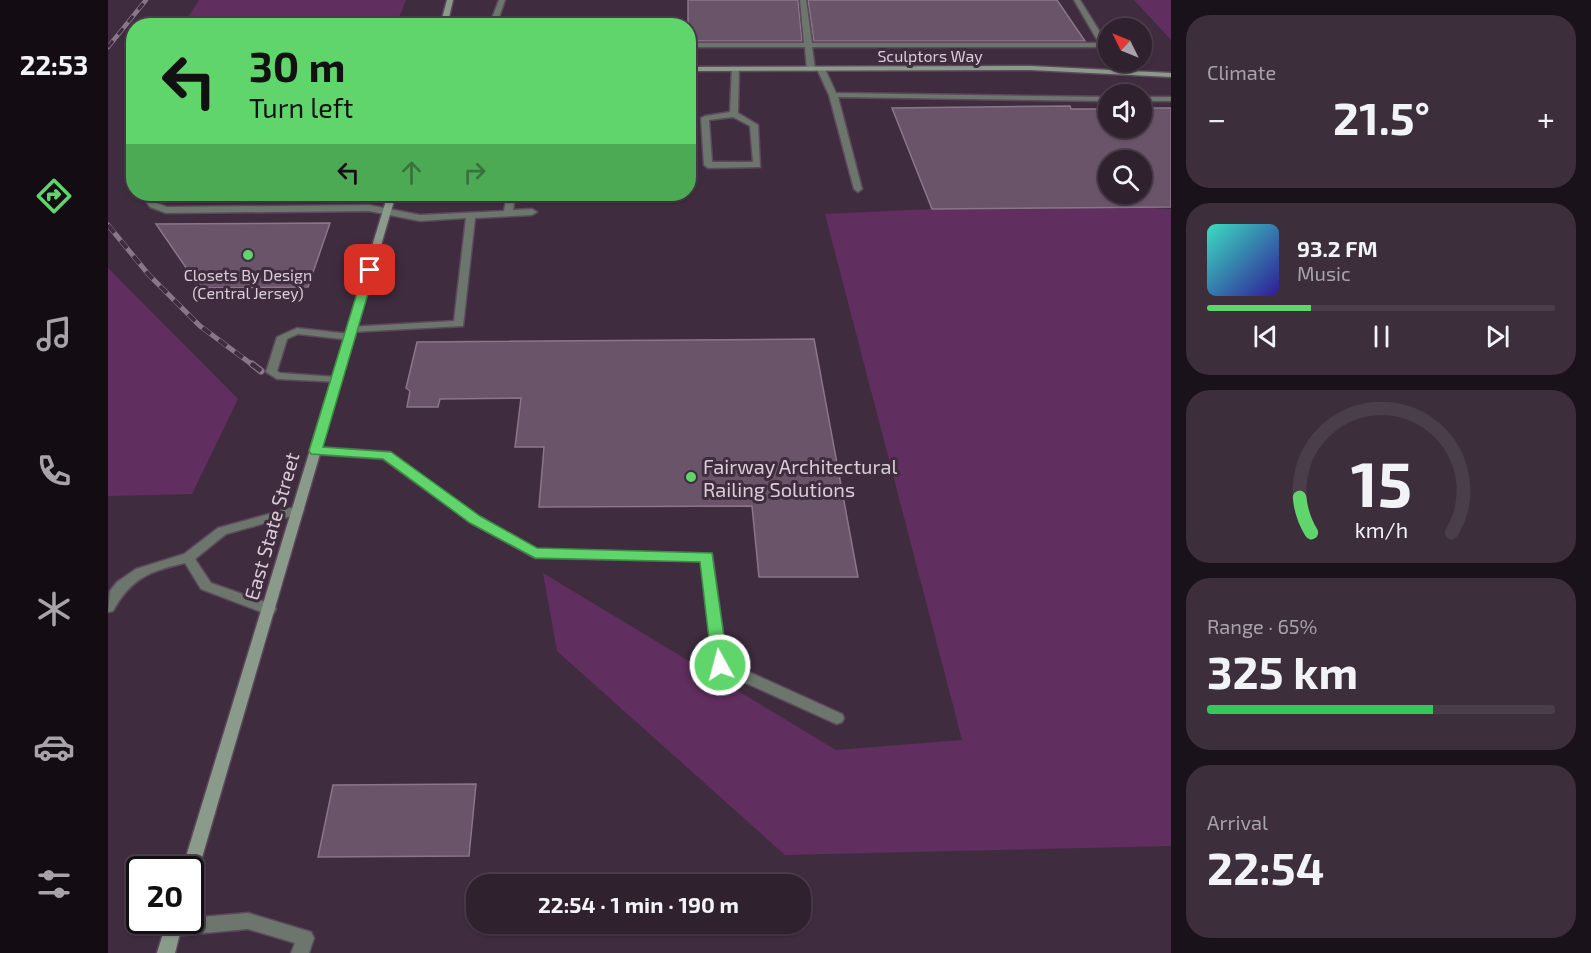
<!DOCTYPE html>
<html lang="en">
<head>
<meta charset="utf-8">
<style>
  body { margin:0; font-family:"Exo 2",sans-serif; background:#3c2e3b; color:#f1f3f6; height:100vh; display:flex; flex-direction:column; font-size:22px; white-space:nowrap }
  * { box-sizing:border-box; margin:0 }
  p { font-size:20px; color:#a8a3aa }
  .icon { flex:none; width:33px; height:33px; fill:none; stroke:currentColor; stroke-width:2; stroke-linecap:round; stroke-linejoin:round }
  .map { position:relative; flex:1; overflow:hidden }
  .drawer { display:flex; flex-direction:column; gap:15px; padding:15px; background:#1a121a; width:420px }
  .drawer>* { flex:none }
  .banner { position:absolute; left:18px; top:18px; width:570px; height:183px; border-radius:24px; box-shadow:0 2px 4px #0004,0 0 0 2px #4b3e4b; background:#5fd56b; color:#111; overflow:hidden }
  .needle { width:39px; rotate:313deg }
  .tools { position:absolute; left:990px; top:18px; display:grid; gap:12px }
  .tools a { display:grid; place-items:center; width:54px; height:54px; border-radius:50%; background:#30212f; box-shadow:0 2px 4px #0004,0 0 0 2px #4b3e4b; font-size:30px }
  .speed { position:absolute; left:18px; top:856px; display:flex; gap:12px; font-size:30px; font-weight:700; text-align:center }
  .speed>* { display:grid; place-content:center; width:78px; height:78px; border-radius:50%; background:#30212f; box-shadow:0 2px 4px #0004,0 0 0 2px #4b3e4b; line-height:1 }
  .speed .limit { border:3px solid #111; border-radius:9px; background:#fff; color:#111 }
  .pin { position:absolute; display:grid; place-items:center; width:51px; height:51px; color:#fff; margin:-26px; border-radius:12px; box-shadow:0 3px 9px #0006 }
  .me { position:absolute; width:66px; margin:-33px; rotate:353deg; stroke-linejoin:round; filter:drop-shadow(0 0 4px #0008) }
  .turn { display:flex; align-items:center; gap:21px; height:126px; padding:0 24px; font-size:27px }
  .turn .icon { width:78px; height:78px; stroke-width:2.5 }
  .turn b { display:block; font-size:42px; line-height:51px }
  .lanes { display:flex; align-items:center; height:57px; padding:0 24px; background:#0003; justify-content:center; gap:30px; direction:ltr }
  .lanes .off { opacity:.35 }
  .big { font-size:45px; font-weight:700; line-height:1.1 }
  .drawer .tile { flex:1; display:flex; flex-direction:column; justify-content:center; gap:9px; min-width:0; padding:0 21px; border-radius:24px; background:#3c2e3b }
  .drawer .dial { align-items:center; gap:0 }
  .dial svg { height:156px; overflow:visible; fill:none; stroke:#4b3e4b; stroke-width:7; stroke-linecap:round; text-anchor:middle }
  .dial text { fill:#f1f3f6; stroke:none }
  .song { display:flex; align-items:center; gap:18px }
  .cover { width:72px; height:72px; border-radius:9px; background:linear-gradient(135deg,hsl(170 70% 55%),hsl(250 70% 35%)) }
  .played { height:6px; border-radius:3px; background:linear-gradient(90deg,#5fd56b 30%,#4b3e4b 30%) }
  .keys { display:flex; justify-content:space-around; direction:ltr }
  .heat { display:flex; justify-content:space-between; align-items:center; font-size:33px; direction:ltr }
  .charge { height:9px; border-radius:4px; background:linear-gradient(90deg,#34c759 65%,#4b3e4b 0) }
  .trip { position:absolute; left:358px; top:874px; width:345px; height:60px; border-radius:24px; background:#30212f; box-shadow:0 2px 4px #0004,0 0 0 2px #4b3e4b; font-weight:700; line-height:60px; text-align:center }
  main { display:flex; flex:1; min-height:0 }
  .menu { display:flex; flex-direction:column; width:108px; justify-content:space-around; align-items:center; background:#130d13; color:#a8a3aa }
  .menu .icon { width:42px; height:42px }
  .menu .on { color:#5fd56b }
  .menu b { font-size:27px; color:#f1f3f6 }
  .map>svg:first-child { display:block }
  .green { fill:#602e5f }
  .building { fill:#6a5469; stroke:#8c758b; stroke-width:1.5; fill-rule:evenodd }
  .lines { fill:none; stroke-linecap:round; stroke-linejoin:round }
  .lane-casing { stroke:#5c495b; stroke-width:3 }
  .secondary-casing { stroke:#5c495b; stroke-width:3 }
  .lane { fill:#6c766c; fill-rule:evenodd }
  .secondary { fill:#8b9b8b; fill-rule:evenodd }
  .rail-far2-casing { stroke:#887887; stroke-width:4.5 }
  .rail-far1-casing { stroke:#887887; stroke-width:5 }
  .rail-casing { stroke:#887887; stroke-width:7 }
  .rail-far2 { stroke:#402c3f; stroke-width:3; stroke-dasharray:8; stroke-linecap:butt }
  .rail-far1 { stroke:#402c3f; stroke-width:4; stroke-dasharray:10; stroke-linecap:butt }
  .rail { stroke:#402c3f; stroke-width:4.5; stroke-dasharray:14; stroke-linecap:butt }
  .route { fill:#5fd56b; stroke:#3e8a46; stroke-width:1.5 }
  .poi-dot { fill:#5fd56b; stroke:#402c3f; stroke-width:2 }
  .labels { text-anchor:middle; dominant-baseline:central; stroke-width:6; stroke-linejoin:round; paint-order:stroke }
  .far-street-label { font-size:16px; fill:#d9cdd8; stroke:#402c3f }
  .far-poi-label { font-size:16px; fill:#d9cdd8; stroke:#402c3f }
  .poi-label { font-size:20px; fill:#d9cdd8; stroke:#402c3f; text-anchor:start }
  .street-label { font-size:20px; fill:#d9cdd8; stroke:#402c3f }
</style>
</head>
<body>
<main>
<nav class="menu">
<b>22:53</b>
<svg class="icon on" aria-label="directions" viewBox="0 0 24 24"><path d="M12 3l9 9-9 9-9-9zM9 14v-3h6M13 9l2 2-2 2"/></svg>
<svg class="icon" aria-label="music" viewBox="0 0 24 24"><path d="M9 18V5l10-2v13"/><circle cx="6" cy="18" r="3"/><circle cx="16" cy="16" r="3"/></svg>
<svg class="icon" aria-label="phone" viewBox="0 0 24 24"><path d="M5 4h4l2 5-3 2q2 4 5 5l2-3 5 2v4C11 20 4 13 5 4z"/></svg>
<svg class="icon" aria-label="climate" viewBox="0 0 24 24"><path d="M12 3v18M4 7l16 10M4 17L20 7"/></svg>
<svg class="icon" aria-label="car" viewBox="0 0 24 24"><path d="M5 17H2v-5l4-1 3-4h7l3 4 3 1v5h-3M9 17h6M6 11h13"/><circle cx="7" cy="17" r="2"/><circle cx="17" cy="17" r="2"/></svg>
<svg class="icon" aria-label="filters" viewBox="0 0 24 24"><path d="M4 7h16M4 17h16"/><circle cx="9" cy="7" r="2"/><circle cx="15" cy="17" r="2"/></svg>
</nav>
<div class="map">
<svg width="1063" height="953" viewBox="0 0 1063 953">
  <rect width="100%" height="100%" fill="#402c3f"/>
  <!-- green -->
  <g class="green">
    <polygon points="91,0 298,0 288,25 75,25"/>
    <polygon points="1026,0 1063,0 1063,40"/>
    <polygon points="1027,207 1063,209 1063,846 677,855 449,651 435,573 728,750 854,740 717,214 824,209"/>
    <polygon points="0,268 130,399 84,494 0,496"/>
  </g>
  <!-- building -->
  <g class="building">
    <polygon points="580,0 690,0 694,41 580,41"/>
    <polygon points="700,0 949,0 977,41 706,41"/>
    <path d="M962,106L963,109H1000V128H1034V108H1063V207L824,209L784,108ZM1000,160H1034V194H1000Z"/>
    <polygon points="222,223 200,287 92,288 48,224"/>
    <polygon points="706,339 750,577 651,577 644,506 431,507 436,447 407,447 413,398 332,399 330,407 299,407 302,391 298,388 309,342"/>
    <polygon points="368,784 361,856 210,857 225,785"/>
  </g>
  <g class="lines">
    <!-- lane casing -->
    <g class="lane-casing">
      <g id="lane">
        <polygon points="391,0 397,0 388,26 381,26"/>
        <polygon points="692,0 698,0 704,43 991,43 966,0 972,0 1000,45 996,47 704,47 707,69 703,71 699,69 697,47 580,47 580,43 696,43"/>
        <path d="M624,67L631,69L630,113L650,125L652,167L600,168L596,165L593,118L597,116L622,112ZM625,117L642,126L645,162H604L601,120Z"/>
        <polygon points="710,67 717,69 728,93 1000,97 1000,101 730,97 754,189 750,192 746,189 721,95 709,69"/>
        <rect x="1034" y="97" width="29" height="4"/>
        <polygon points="33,194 41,194 48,203 59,207 261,205 312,215 396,211 399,194 407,194 405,210 424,209 429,212 424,215 367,218 355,326 244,332 240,331 239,329 240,327 346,321 358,218 312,221 261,211 58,213 42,207"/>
        <polygon points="189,328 242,334 247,337 242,340 190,334 179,339 169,371 172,373 229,377 233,378 234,380 233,382 169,379 158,372 169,337"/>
        <polygon points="208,447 282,452 371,517 429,549 604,554 619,662 734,714 736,718 734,722 729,724 724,722 607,669 605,665 593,561 427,558 363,523 275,459 204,454 202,451 204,448"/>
        <path d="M190,506L194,507L196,510L194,513L118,534L87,559L103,583L166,605L168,609L166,613H156L93,589L77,563C42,571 23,578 5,611L0,612L2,591L9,582L28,569L76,554L110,528Z"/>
        <polygon points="140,913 203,932 206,938 201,953 183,953 187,943 140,929 65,936 59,934 56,928 59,922 82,921 82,918"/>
      </g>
    </g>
    <!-- secondary casing -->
    <g class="secondary-casing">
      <g id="secondary">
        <polygon points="339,0 345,0 339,26 332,26"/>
        <polygon points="923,66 1063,73 1063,77 923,70 580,71 580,67"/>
        <polygon points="280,194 288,194 90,871 88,876 82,878 82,870 74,870"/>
        <polygon points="59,921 75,921 67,953 49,953"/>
      </g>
    </g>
    <!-- lane -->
    <use href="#lane" class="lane"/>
    <!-- secondary -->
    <use href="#secondary" class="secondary"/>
    <!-- rail-far2 casing -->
    <g class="rail-far2-casing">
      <polyline id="rail-far2" points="0,47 38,0"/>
    </g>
    <!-- rail-far1 casing -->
    <g class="rail-far1-casing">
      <polyline id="rail-far1" points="0,225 41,275 92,326 146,366"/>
    </g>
    <!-- rail casing -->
    <g class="rail-casing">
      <polyline id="rail" points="144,364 153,371"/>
    </g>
    <!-- rail-far2 -->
    <use href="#rail-far2" class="rail-far2"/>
    <!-- rail-far1 -->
    <use href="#rail-far1" class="rail-far1"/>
    <!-- rail -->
    <use href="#rail" class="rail"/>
  </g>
  <!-- route -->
  <polygon class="route" points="262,267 267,270 215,447 283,452 372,516 429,548 604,553 620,665 618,670 612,671 607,670 604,665 592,562 427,558 362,523 275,459 203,454 201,451 256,270"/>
  <!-- markers -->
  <g class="poi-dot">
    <circle cx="140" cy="255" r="6"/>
    <circle cx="583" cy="477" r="6"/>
  </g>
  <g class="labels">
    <!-- far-street labels -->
    <g class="far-street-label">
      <text x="822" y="55">Sculptors Way</text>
    </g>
    <!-- far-poi labels -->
    <g class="far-poi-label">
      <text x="140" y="274">Closets By Design<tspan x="140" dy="18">(Central Jersey)</tspan></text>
    </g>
    <!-- poi labels -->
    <g class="poi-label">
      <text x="595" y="466">Fairway Architectural<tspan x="595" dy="23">Railing Solutions</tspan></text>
    </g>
    <!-- street labels -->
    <g class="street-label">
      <text transform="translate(163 526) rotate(-74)">East State Street</text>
    </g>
  </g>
</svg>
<div class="tools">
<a><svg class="needle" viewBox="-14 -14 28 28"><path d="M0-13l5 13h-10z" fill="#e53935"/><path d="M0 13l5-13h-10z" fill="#a8a3aa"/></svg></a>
<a><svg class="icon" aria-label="sound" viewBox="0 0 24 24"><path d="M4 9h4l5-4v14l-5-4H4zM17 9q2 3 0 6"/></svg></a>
<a><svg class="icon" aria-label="search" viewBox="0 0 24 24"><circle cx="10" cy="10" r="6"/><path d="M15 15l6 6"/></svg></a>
</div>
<div class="speed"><div class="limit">20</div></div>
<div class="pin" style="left:262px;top:270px;background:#d93025"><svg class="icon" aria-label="arrive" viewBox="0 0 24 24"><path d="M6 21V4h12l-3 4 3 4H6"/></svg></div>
<svg class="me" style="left:612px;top:665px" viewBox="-20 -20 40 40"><circle r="17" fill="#5fd56b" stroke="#fff" stroke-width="3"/><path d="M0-11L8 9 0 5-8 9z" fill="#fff"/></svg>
<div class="trip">22:54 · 1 min · 190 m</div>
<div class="banner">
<div class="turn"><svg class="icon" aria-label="left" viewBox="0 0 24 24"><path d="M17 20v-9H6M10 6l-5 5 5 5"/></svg><div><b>30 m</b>Turn left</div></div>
<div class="lanes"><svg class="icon" aria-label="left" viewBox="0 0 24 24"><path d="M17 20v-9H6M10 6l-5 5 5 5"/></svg><svg class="icon off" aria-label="ahead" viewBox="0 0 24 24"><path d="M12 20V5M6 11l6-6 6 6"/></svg><svg class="icon off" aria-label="right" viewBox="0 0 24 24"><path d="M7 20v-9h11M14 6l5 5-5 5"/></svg></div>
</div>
</div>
<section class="drawer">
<div class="tile"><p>Climate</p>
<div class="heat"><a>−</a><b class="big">21.5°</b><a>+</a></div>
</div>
<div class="tile">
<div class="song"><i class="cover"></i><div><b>93.2 FM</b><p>Music</p></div></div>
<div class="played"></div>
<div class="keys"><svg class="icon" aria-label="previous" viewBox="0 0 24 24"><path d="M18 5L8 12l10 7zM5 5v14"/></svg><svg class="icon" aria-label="pause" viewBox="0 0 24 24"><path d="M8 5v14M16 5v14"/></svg><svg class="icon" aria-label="next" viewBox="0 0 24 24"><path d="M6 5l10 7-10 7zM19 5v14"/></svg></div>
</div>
<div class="tile dial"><svg viewBox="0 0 100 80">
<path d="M14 69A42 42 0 1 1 86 69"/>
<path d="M14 69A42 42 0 0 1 8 51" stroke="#5fd56b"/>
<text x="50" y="56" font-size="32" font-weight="700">15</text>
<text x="50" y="72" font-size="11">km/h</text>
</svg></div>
<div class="tile"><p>Range · 65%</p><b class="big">325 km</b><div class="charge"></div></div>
<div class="tile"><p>Arrival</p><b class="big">22:54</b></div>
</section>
</main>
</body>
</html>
